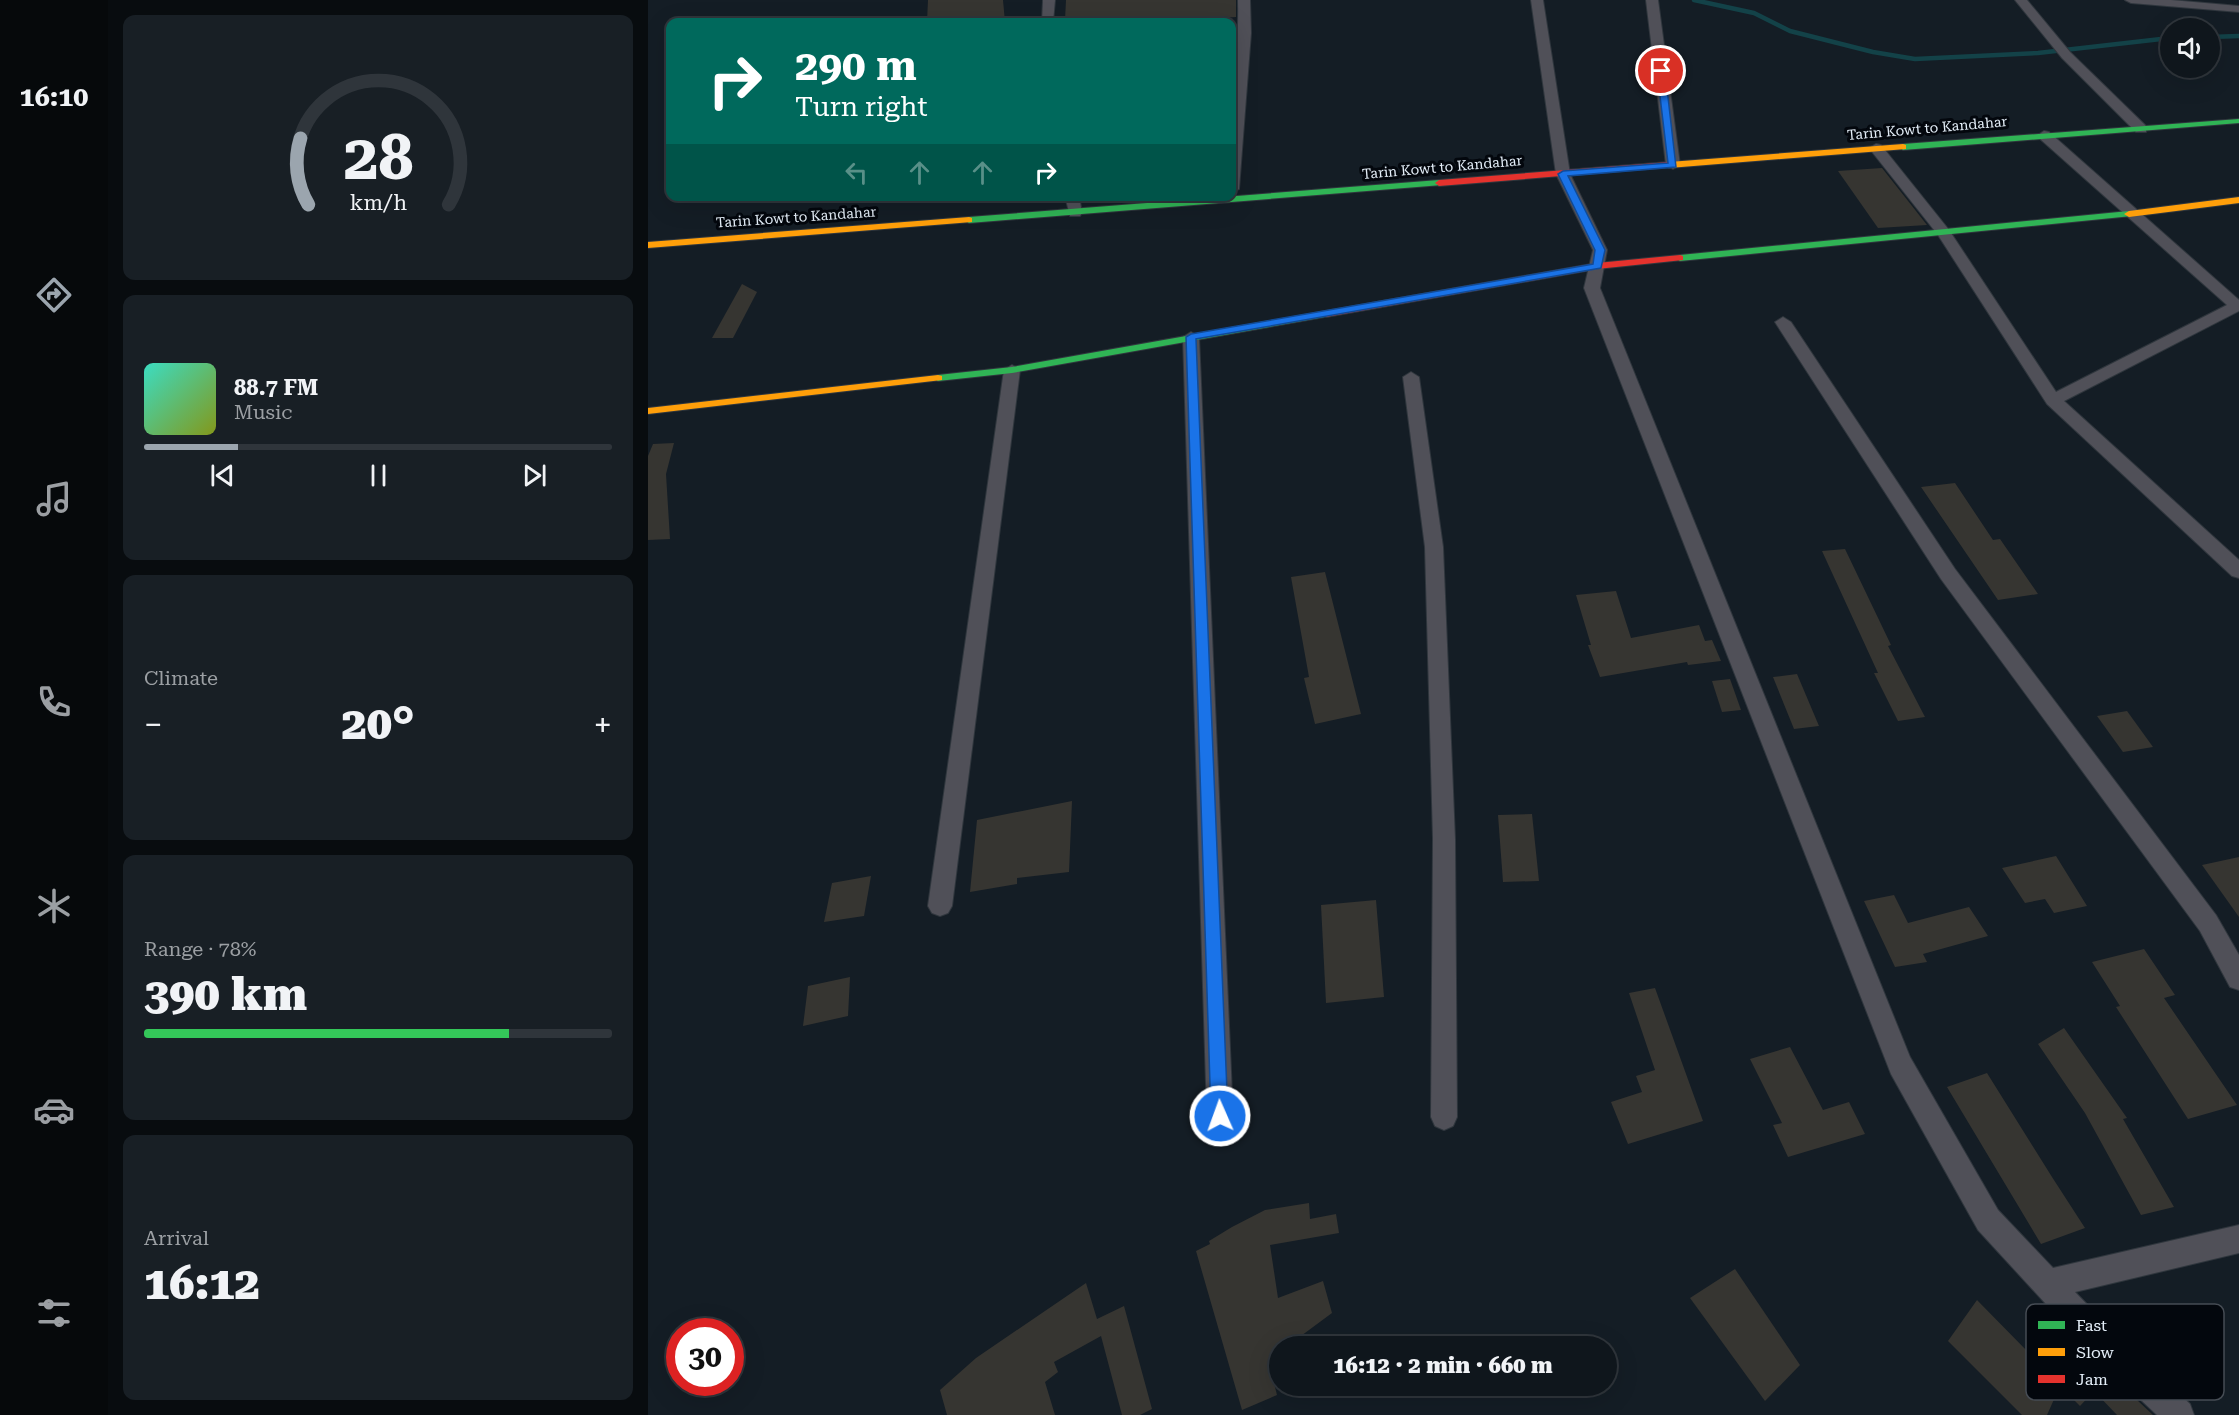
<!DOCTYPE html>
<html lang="en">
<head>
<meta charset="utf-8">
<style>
  body { margin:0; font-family:"Roboto Serif",serif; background:#181f25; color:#f1f3f6; height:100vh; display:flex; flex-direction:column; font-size:22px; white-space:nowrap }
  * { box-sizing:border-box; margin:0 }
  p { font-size:20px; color:#9b9fa3 }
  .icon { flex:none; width:33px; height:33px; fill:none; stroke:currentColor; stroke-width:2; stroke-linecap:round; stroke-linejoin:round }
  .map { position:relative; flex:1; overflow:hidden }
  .drawer { display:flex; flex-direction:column; gap:15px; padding:15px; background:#080c0f; width:540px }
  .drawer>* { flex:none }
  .banner { position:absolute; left:18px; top:18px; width:570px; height:183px; border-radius:12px; box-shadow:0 6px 24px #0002,0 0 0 2px #2f353b; background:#00695c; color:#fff; overflow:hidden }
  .buttons { position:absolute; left:1512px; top:18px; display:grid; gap:12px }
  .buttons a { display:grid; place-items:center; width:60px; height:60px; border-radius:50%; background:#0f161c; box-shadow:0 6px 24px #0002,0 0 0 2px #2f353b; font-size:30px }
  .speed { position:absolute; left:18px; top:1318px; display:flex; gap:12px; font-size:30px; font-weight:700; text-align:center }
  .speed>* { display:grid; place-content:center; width:78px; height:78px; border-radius:50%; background:#0f161c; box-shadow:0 6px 24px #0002,0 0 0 2px #2f353b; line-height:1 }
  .speed .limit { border:9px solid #d22; background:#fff; color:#111 }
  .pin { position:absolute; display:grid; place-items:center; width:51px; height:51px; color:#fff; margin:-26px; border:3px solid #fff; border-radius:50%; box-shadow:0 2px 6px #0007 }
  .me { position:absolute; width:66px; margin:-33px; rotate:358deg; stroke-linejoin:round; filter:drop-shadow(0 0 4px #0008) }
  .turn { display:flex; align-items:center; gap:21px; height:126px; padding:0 30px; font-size:27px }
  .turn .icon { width:78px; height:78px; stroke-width:2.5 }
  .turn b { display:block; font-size:42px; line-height:51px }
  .lanes { display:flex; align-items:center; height:57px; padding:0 30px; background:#0003; justify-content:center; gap:30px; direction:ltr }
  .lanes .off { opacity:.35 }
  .big { font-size:45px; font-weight:800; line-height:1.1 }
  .drawer .widget { flex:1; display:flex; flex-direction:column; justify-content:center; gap:9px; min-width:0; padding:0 21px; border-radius:12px; background:#181f25 }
  .drawer .dial { align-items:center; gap:0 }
  .dial svg { height:156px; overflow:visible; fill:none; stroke:#2f353b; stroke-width:7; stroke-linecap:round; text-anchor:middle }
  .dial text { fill:#f1f3f6; stroke:none }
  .song { display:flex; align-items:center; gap:18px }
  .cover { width:72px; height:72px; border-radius:9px; background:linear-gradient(135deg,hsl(170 70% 55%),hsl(70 70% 35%)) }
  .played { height:6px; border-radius:3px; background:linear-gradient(90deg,#9ba5ae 20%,#2f353b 20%) }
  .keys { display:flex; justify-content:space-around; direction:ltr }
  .heat { display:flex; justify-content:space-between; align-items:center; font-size:33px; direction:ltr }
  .charge { height:9px; border-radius:4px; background:linear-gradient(90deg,#34c759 78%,#2f353b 0) }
  .trip { position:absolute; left:621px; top:1336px; width:348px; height:60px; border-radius:30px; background:#0f161c; box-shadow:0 6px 24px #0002,0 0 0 2px #2f353b; font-weight:800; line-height:60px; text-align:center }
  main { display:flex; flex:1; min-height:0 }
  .dock { display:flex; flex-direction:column; width:108px; justify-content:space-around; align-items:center; background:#06090b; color:#9b9fa3 }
  .dock .icon { width:42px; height:42px }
  .dock .selected { color:#9ba5ae }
  .dock b { font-size:27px; color:#f1f3f6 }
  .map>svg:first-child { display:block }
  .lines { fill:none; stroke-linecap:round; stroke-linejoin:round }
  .stream { stroke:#134248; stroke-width:4.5 }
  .building { fill:#363531 }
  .street-casing { stroke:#2f363d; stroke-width:2 }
  .fast-casing { stroke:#2f363d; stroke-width:2 }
  .slow-casing { stroke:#2f363d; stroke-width:2 }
  .jam-casing { stroke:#2f363d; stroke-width:2 }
  .street { fill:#505058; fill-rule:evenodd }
  .fast { fill:#30b455; fill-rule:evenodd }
  .slow { fill:#ff9f0a; fill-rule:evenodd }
  .jam { fill:#e5322d; fill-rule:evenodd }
  .route { fill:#1a73e8; stroke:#114b97; stroke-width:1.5 }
  .labels { text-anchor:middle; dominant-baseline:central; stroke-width:6; stroke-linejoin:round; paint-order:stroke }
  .far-street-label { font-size:14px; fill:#e4eef8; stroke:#03070d }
  .key { fill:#03070d; stroke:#464c54; stroke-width:1.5 }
  .key-label { font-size:16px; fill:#e4eef8 }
</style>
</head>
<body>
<main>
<nav class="dock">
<b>16:10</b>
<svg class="icon selected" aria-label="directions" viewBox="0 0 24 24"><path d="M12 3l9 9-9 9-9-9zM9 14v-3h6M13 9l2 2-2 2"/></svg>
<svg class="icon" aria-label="music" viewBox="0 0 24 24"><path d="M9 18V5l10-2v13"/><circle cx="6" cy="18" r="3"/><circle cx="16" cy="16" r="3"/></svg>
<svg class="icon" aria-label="phone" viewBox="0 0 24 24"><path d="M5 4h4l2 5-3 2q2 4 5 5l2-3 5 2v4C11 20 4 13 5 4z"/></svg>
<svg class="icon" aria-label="climate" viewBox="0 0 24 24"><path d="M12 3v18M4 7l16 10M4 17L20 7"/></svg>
<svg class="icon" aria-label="car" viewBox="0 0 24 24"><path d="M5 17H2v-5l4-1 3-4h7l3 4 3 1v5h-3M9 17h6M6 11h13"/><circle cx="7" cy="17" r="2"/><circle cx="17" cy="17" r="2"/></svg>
<svg class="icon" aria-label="filters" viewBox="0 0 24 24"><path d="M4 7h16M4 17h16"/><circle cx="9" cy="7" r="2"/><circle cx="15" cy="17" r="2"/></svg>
</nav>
<section class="drawer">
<div class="widget dial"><svg viewBox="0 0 100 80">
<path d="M14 69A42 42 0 1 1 86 69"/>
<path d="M14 69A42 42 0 0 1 10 35" stroke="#9ba5ae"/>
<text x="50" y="56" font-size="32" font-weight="700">28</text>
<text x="50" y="72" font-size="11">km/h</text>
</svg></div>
<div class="widget">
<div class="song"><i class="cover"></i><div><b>88.7 FM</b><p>Music</p></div></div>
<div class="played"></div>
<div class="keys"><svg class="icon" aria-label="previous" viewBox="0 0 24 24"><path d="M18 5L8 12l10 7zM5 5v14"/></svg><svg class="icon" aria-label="pause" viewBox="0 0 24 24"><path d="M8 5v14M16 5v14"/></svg><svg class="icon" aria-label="next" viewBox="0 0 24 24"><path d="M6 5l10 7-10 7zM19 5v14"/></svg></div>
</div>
<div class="widget"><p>Climate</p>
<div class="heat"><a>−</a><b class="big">20°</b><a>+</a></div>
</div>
<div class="widget"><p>Range · 78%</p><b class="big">390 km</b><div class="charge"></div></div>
<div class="widget"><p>Arrival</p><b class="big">16:12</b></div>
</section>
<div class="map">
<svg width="1591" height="1415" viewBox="0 0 1591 1415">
  <rect width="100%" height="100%" fill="#141d25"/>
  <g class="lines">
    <!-- stream -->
    <g class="stream">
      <polyline points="1046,0 1106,13 1142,31 1225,52 1267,59 1390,53 1522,38"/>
      <polyline points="1562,37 1591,36"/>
    </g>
  </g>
  <!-- building -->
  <g class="building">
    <polygon points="280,0 355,0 357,22 279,22"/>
    <polygon points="418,0 588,0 588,17 510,22 451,22 453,17 417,20"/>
    <polygon points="1234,168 1279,225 1230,228 1190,171"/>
    <polygon points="94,284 109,292 85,338 64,338"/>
    <polygon points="26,443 18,474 22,539 0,540 0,456 5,444"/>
    <polygon points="1307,483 1345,540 1352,539 1390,594 1350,600 1273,487"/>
    <polygon points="1197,549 1243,645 1240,646 1277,717 1250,721 1226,673 1230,673 1174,551"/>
    <polygon points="677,572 713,714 667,724 656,678 661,677 643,577"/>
    <polygon points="968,591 983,638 1051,625 1057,641 1064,640 1073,661 1040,665 1039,662 952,677 940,645 943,645 928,595"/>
    <polygon points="1149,674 1171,726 1146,729 1125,677"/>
    <polygon points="1082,679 1093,710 1074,712 1064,681"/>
    <polygon points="1479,711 1505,747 1475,752 1449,716"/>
    <polygon points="424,801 421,872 369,878 369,884 322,892 329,820"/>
    <polygon points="884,814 891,881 855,882 850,815"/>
    <polygon points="1408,856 1439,906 1406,913 1397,899 1377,903 1354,868"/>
    <polygon points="1591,857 1591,917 1554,865"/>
    <polygon points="223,876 216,916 176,922 184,883"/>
    <polygon points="1246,895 1260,923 1321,907 1340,936 1275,954 1279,962 1247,967 1216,901"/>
    <polygon points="728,900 736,997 678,1003 673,905"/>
    <polygon points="1496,949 1527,995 1516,998 1589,1105 1540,1119 1468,1007 1472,1006 1444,962"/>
    <polygon points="202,977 200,1016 155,1026 160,986"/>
    <polygon points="1007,988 1055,1121 980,1144 963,1102 994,1092 988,1076 1007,1070 981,993"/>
    <polygon points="1416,1028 1479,1118 1475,1119 1526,1207 1493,1215 1437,1113 1390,1044"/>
    <polygon points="1142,1047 1175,1110 1201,1102 1217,1134 1140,1157 1125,1125 1134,1123 1102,1059"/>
    <polygon points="1339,1073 1404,1177 1437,1228 1393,1244 1299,1087"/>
    <polygon points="661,1203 662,1219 688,1214 691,1233 622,1245 630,1298 675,1281 684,1313 638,1347 632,1347 632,1352 622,1359 632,1357 632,1376 625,1379 629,1395 594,1410 548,1251 562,1244 561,1241 584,1227 617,1210"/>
    <polygon points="1087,1269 1152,1365 1117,1401 1042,1298"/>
    <polygon points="438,1283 449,1319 476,1306 504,1409 492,1415 474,1415 453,1336 406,1362 410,1372 397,1382 407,1415 299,1415 292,1390 328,1358"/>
    <polygon points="1329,1300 1381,1353 1408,1319 1440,1354 1505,1415 1469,1415 1446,1391 1432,1406 1412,1386 1399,1415 1374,1415 1300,1341"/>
  </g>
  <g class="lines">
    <!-- street casing -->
    <g class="street-casing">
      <g id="street">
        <polygon points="395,0 407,0 405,22 394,22"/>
        <path d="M590,0H602L603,33L591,189L584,193C577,130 592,64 590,0Z"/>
        <polygon points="883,0 895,0 922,174 959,250 952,288 1262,1057 1350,1210 1405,1268 1591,1225 1591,1253 1427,1292 1464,1330 1542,1404 1546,1415 1509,1415 1442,1352 1330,1230 1243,1074 936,288 945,250 908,174"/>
        <polygon points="998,0 1010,0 1032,165 1025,169 1018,165"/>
        <polygon points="1367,0 1379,0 1422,52 1498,126 1498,132 1488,132 1414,58"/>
        <polygon points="1477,0 1523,0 1591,6 1591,12 1483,3"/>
        <polygon points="1396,131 1401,132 1591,300 1591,311 1416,401 1591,560 1591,578 1584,576 1399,404 1290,235 1221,148 1228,144 1233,145 1301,230 1408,392 1579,305 1391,138 1390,135"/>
        <polygon points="417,196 431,196 434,213 432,216 422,216"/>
        <polygon points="1135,317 1143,322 1307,569 1568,915 1591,955 1591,990 1582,987 1552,931 1293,579 1127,322"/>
        <polygon points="543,332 551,337 585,1117 581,1126 572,1130 563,1126 559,1117 535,337"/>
        <polygon points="364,365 372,370 304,906 300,913 292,916 284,913 280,906 356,370"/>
        <polygon points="763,372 771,377 795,547 807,839 809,1117 805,1126 796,1130 787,1126 783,1117 785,839 777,547 755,377"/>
      </g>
    </g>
    <!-- fast casing -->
    <g class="fast-casing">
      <g id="fast">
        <polygon points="1591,119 1591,123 1255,150 1251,147 1255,144"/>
        <polygon points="791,180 795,183 794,185 321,223 316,220 321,217"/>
        <polygon points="1481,211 1484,212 1484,216 1032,261 1027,258 1032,255"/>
        <polygon points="678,311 683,314 682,316 364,373 290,381 285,378 290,375 364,367"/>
      </g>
    </g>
    <!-- slow casing -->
    <g class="slow-casing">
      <g id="slow">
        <polygon points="1255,144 1258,145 1258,149 1021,168 1017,165 1021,162"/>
        <polygon points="1591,197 1591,203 1481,217 1476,214 1481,211"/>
        <polygon points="321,217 324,218 324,222 0,248 0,242"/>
        <polygon points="290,375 294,376 294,380 0,414 0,408"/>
      </g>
    </g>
    <!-- jam casing -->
    <g class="jam-casing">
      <g id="jam">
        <polygon points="1021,162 1025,165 1024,167 791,186 787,183 791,180"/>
        <polygon points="1032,255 1035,256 1035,260 949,269 678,317 673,314 678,311 949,263"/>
      </g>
    </g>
    <!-- street -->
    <use href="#street" class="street"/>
    <!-- fast -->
    <use href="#fast" class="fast"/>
    <!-- slow -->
    <use href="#slow" class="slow"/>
    <!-- jam -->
    <use href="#jam" class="jam"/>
  </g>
  <!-- route -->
  <polygon class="route" points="1013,68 1017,71 1028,167 920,176 957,250 953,268 548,339 580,1116 578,1123 572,1125 566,1123 563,1116 538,337 543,334 945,264 947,250 910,174 915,171 1020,163 1009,71"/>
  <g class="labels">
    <!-- far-street labels -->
    <g class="far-street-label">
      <text transform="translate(1279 128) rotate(-5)">Tarin Kowt to Kandahar</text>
      <text transform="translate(794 167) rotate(-5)">Tarin Kowt to Kandahar</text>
      <text transform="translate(148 217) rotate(-4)">Tarin Kowt to Kandahar</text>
    </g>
  </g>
  <!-- legend -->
  <rect x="1378" y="1304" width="198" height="96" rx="9" class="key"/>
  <rect x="1390" y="1321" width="27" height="8" fill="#30b455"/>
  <rect x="1390" y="1348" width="27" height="8" fill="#ff9f0a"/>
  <rect x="1390" y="1375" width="27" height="8" fill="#e5322d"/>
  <g class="key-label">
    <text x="1428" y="1331">Fast</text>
    <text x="1428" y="1358">Slow</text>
    <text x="1428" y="1385">Jam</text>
  </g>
</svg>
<div class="buttons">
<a><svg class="icon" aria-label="sound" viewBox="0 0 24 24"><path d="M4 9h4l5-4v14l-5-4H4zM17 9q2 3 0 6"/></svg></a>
</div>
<div class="speed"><div class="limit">30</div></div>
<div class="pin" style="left:1013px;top:71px;background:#d93025"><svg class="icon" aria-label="arrive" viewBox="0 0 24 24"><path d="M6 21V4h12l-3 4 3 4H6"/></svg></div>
<svg class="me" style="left:572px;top:1116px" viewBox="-20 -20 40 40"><circle r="17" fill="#1a73e8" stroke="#fff" stroke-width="3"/><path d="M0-11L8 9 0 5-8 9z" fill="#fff"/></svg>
<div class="trip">16:12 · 2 min · 660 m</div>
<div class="banner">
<div class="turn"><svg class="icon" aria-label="right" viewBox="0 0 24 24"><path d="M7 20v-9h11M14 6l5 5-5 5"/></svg><div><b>290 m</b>Turn right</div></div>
<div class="lanes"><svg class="icon off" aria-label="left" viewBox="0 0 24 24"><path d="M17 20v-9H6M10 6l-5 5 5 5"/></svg><svg class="icon off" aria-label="ahead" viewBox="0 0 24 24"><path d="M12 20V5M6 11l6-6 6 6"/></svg><svg class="icon off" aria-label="ahead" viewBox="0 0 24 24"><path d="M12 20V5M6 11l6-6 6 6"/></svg><svg class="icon" aria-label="right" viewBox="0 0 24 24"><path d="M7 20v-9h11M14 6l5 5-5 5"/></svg></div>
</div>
</div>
</main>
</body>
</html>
